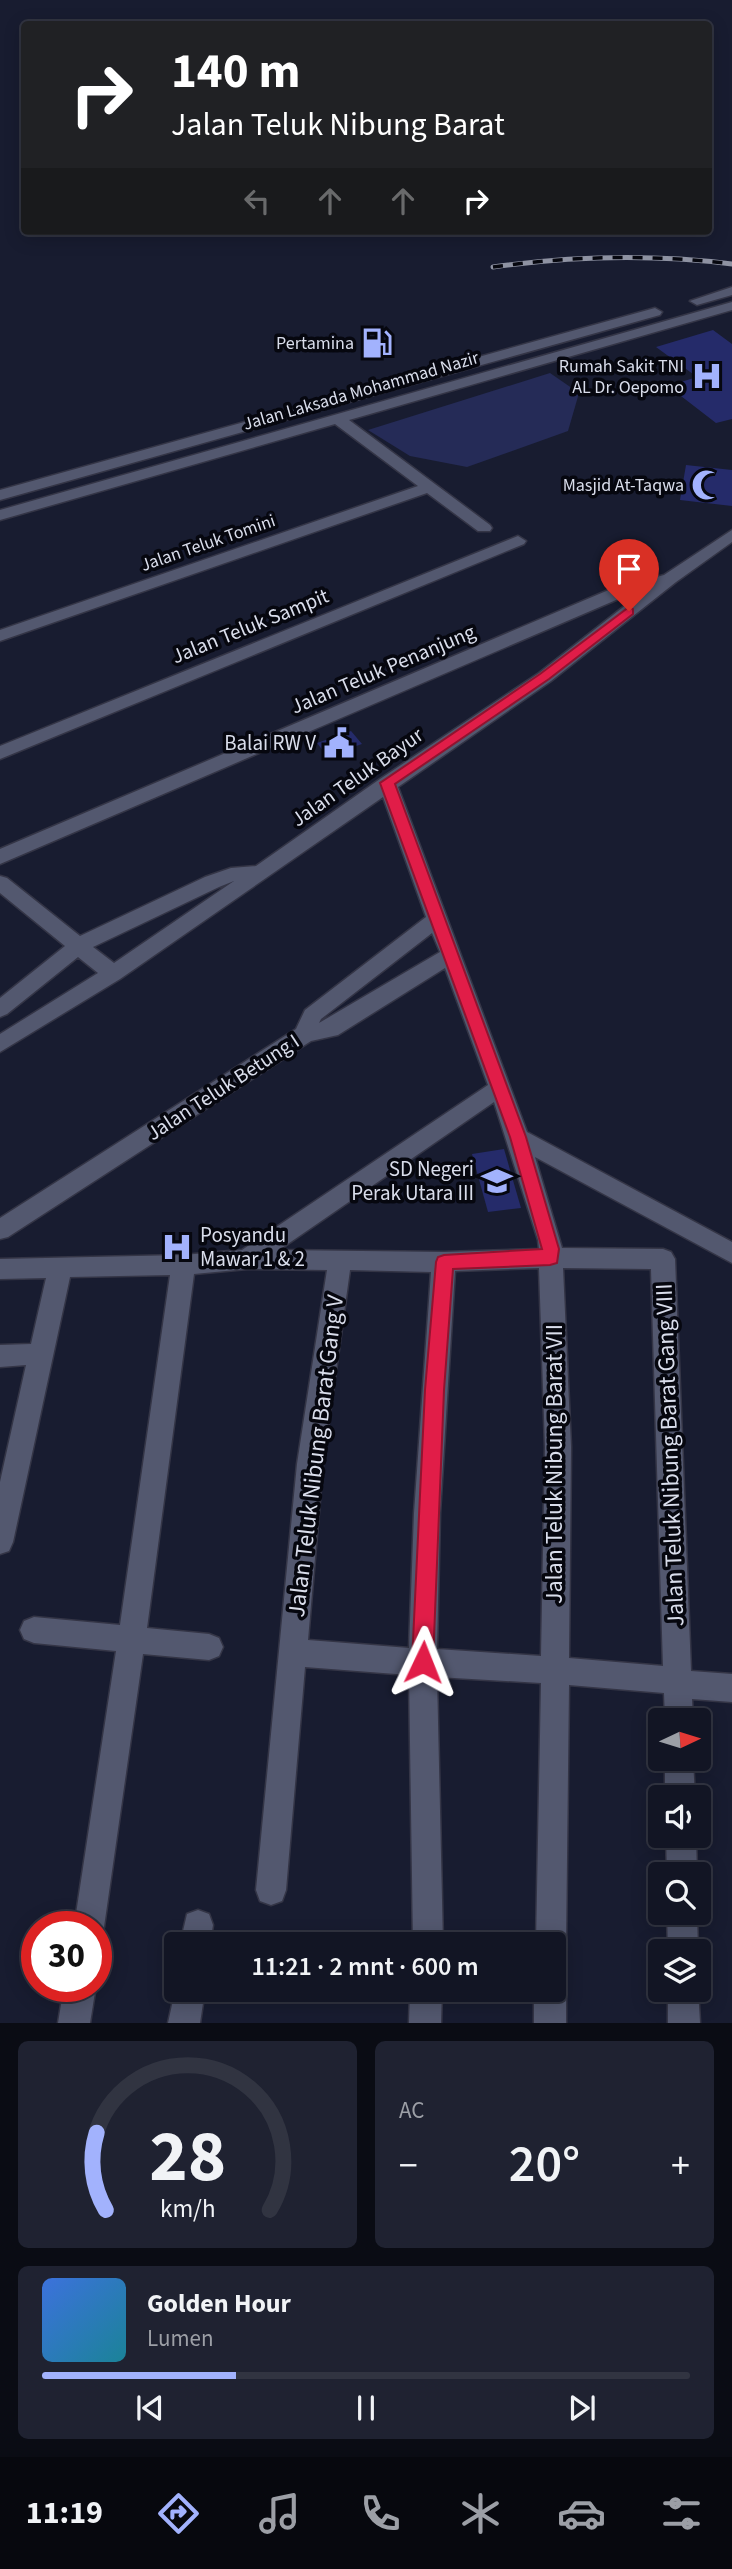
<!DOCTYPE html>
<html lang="id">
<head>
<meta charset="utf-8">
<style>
  body { margin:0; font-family:"Source Sans 3",sans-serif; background:#1f2231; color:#f1f3f6; height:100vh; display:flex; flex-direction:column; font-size:26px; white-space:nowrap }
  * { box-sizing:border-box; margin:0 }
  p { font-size:23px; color:#9c9fa6 }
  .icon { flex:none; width:38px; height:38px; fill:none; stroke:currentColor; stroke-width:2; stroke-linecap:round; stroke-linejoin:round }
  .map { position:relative; height:2023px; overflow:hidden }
  .side { display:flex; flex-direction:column; gap:18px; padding:18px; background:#0a0c14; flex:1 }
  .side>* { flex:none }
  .guide { position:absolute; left:21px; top:21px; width:691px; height:214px; border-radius:7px; box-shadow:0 4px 18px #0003,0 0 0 2px #313441; background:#202124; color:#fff; overflow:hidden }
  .needle { width:46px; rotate:86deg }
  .tools { position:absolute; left:648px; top:1708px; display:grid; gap:14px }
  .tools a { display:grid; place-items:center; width:63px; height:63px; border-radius:7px; background:#121524; box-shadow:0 4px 18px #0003,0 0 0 2px #313441; font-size:35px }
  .speed { position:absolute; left:21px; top:1911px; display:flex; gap:14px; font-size:35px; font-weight:700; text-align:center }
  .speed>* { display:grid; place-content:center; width:91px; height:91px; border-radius:50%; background:#121524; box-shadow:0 4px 18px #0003,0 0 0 2px #313441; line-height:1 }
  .speed .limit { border:10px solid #d22; background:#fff; color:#111 }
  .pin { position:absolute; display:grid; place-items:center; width:60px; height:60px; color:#fff; margin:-72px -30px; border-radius:50% 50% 50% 0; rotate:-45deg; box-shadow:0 0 7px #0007 }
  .pin .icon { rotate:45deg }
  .me { position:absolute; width:77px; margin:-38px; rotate:2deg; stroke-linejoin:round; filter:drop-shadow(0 0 5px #0008) }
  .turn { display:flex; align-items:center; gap:24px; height:147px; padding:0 35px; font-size:32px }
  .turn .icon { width:91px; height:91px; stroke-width:2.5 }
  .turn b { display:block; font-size:49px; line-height:60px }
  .lanes { display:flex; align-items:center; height:66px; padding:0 35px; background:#0003; justify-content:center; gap:35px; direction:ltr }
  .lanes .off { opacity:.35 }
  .big { font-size:52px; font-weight:600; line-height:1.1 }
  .side .card { flex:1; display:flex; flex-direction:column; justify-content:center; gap:10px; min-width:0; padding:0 24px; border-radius:10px; background:#1f2231 }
  .side .dial { align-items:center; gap:0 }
  .dial svg { height:182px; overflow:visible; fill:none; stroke:#313441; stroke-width:7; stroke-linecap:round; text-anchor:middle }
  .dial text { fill:#f1f3f6; stroke:none }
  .song { display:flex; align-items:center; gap:21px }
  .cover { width:84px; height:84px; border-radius:10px; background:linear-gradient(135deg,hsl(220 70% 55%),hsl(190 70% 35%)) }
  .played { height:7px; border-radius:4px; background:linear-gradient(90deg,#a2b2fd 30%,#313441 30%) }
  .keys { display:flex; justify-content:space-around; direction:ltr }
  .heat { display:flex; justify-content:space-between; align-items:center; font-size:38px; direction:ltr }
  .side .tiles { flex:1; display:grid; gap:18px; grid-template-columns:1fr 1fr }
  .card:last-child { grid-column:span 2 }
  .trip { position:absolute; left:164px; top:1932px; width:402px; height:70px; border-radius:7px; background:#121524; box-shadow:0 4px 18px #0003,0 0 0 2px #313441; font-weight:600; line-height:70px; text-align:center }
  .tab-bar { display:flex; height:112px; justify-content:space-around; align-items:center; background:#07080e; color:#9c9fa6 }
  .tab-bar .icon { width:49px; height:49px }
  .tab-bar .on { color:#a2b2fd }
  .tab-bar b { font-size:32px; color:#f1f3f6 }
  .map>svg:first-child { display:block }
  .green { fill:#252b57 }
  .building { fill:#252b6a }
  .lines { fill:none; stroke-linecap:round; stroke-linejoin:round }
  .minor-casing { stroke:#343546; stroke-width:3 }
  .minor { fill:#53586f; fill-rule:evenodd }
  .rail-casing { stroke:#8e92a2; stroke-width:5 }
  .rail { stroke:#06070f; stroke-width:3.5; stroke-dasharray:10; stroke-linecap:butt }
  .route { fill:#e11d48; stroke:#92132f; stroke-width:2 }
  .labels { text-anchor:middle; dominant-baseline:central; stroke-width:7; stroke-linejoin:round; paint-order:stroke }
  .far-poi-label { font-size:18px; fill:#d9ddeb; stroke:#06070f; text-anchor:end }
  .far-street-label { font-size:18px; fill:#d9ddeb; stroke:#06070f }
  .street-label { font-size:21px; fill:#d9ddeb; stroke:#06070f }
  .poi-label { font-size:21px; fill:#d9ddeb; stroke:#06070f; text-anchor:end }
  .near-street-label { font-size:24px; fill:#d9ddeb; stroke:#06070f }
</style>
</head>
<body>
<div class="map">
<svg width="732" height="2023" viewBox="0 0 732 2023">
  <rect width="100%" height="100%" fill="#181c30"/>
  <!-- green -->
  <polygon class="green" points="550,373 579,393 568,431 467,467 410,456 368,430"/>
  <!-- building -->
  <g class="building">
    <polygon points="713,330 732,344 732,419 716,423 668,386 697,377 656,347"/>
    <polygon points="686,465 732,470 732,506 680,500"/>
    <polygon points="351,731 362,744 327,756 317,743"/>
    <polygon points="504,1149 521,1208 488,1212 472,1154"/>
  </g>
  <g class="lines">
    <!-- minor casing -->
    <g class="minor-casing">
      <g id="minor">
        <polygon points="732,287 732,295 697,305 690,301"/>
        <polygon points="732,302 732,310 349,420 490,525 492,528 490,531 478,531 427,493 0,641 0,630 418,486 335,424 0,520 0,510"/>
        <polygon points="655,308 662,312 660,315 0,500 0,490"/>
        <path d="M732,530V542L676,582L551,681L398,787L527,1132L732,1242V1263L535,1157L562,1248L663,1249L671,1252L675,1259L691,1671L732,1674V1702L692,1699L693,1720H665L664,1693L569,1685L566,1944L562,1955L555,1958V1944H536L541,1683L437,1677L443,1944H413L409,1675L305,1667L286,1890L282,1901L271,1905L260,1901L256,1890L297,1464L327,1270L247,1269L194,1274L147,1628L209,1634L219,1638L223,1647L219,1656L209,1660L143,1654L104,1927L100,1938L96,1939V1927H74L116,1651L34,1643L24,1639L20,1630L24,1621L34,1617L120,1625L170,1275L70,1277L13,1542L9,1551L0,1554V1482L26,1365L0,1367V1345L31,1344L46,1278L0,1279V1259L183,1255L242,1250L488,1085L445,968L338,1035L311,1041L8,1237L0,1239V1218L296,1029L305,1010L426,917L383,797L120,979L0,1052V1034L98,973L78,957L7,1014L0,1017V998L65,946L0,893V876L7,878L80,936L205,877L231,868L256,866L380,779L539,673L645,590L623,597L0,864V849L611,589L664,575ZM234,881L114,963L93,947L219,887ZM432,933L440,952L319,1023L321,1019ZM494,1102L538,1240L539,1249L444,1252L279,1250ZM539,1268L545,1447L541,1656L437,1649L440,1513L455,1271ZM563,1268L651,1269L663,1666L569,1658L571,1447ZM350,1270L431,1272L414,1513L409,1648L308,1640L323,1464Z"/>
        <polygon points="518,536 526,541 524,544 0,759 0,746"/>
        <polygon points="665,1759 693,1759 695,1797 665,1797"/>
        <polygon points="666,1836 696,1836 697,1874 667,1874"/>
        <polygon points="198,1910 209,1914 213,1925 210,1944 180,1944 187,1914"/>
        <polygon points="667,1913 697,1913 698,1951 698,1952 668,1951"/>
        <polygon points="555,1976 561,1979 566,1990 566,2023 534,2023 534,1990 555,1990"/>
        <polygon points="177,1982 177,1990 205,1990 200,2023 168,2023"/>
        <polygon points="64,1986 96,1986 90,2023 58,2023"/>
        <polygon points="698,1987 700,2023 668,2023 668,1990 698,1990"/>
        <polygon points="410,1990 442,1990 441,2023 409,2023"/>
      </g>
    </g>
    <!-- minor -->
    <use href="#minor" class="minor"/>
    <!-- rail casing -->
    <g class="rail-casing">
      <path id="rail" d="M493,267C573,256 652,254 732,264"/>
    </g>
    <!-- rail -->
    <use href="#rail" class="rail"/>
  </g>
  <!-- route -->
  <polygon class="route" points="629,607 633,609 633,614 549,679 395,784 526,1137 559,1249 557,1263 550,1265 453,1269 444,1390 433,1662 430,1669 423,1672 415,1669 412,1662 425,1390 436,1262 438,1257 444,1255 542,1249 510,1137 380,783 540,674"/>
  <!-- icons -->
  <defs>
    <g id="fuel-bare" transform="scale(2.415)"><path d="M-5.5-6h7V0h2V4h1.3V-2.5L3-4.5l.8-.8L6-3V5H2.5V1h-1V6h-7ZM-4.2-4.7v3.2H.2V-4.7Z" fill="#a2b2fd" stroke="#06070f" stroke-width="2.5" paint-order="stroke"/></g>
    <g id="hospital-bare" transform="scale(2.415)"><path d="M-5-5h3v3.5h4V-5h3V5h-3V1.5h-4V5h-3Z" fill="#a2b2fd" stroke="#06070f" stroke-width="2.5" paint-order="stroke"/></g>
    <g id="mosque-bare" transform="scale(2.415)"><path d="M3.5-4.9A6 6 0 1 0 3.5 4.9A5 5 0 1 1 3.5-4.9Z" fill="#a2b2fd" stroke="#06070f" stroke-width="2.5" paint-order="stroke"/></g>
    <g id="civic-bare" transform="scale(2.415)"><path d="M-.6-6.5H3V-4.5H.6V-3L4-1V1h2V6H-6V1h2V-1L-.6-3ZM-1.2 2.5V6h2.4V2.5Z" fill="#a2b2fd" stroke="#06070f" stroke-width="2.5" paint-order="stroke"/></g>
    <g id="school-bare" transform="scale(2.415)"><path d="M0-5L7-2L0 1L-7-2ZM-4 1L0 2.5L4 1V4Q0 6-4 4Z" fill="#a2b2fd" stroke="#06070f" stroke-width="2.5" paint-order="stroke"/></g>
  </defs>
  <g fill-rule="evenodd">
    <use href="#fuel-bare" x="377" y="343"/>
    <use href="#hospital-bare" x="707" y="376"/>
    <use href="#mosque-bare" x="707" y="485"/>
    <use href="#civic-bare" x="339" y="743"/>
    <use href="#school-bare" x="497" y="1181"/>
    <use href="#hospital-bare" x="177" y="1247"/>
  </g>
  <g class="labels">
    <!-- far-poi labels -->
    <g class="far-poi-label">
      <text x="354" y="343">Pertamina</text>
      <text x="684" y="366">Rumah Sakit TNI<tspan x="684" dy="21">AL Dr. Oepomo</tspan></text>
      <text x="684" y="485">Masjid At-Taqwa</text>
    </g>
    <!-- far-street labels -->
    <g class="far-street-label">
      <text transform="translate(361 391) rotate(-16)">Jalan Laksada Mohammad Nazir</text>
      <text transform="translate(208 543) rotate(-19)">Jalan Teluk Tomini</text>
    </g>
    <!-- street labels -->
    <g class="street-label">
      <text transform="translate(250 626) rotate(-22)">Jalan Teluk Sampit</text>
      <text transform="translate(383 669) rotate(-23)">Jalan Teluk Penanjung</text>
      <text transform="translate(357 777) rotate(-35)">Jalan Teluk Bayur</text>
      <text transform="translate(223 1087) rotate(-33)">Jalan Teluk Betung I</text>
    </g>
    <!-- poi labels -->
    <g class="poi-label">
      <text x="316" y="743">Balai RW V</text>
      <text x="474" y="1169">SD Negeri<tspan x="474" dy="24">Perak Utara III</tspan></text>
      <text x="200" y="1235" text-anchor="start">Posyandu<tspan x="200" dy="24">Mawar 1 &amp; 2</tspan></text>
    </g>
    <!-- near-street labels -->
    <g class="near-street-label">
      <text transform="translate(670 1455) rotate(-92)">Jalan Teluk Nibung Barat Gang VIII</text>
      <text transform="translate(316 1456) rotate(-83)">Jalan Teluk Nibung Barat Gang V</text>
      <text transform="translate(554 1464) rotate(-90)">Jalan Teluk Nibung Barat VII</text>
    </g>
  </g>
</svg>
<div class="tools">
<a><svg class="needle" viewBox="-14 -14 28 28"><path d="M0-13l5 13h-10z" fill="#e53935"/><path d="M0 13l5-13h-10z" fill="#9c9fa6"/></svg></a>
<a><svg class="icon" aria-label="sound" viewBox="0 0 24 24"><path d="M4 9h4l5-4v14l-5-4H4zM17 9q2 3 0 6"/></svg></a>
<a><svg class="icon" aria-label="search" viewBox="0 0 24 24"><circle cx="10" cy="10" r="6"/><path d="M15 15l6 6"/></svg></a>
<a><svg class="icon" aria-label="layers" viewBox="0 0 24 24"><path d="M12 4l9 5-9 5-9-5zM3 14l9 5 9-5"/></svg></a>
</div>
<div class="speed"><div class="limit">30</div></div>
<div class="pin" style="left:629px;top:611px;background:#d93025"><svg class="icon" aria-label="arrive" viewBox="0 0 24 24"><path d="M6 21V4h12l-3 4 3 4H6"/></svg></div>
<svg class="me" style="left:423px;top:1662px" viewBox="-20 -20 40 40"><path d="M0-17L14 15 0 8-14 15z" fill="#e11d48" stroke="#fff" stroke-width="4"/></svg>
<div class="trip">11:21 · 2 mnt · 600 m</div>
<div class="guide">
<div class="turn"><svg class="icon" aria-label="right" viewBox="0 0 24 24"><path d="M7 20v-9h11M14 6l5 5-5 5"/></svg><div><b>140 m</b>Jalan Teluk Nibung Barat</div></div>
<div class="lanes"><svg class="icon off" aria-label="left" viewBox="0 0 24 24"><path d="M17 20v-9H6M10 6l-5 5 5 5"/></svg><svg class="icon off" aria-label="ahead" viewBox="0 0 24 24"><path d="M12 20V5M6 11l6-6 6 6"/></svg><svg class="icon off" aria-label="ahead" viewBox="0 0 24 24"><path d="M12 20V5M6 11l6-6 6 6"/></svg><svg class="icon" aria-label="right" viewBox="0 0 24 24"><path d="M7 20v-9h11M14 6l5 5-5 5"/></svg></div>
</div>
</div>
<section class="side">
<div class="tiles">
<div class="card dial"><svg viewBox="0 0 100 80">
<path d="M14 69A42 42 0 1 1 86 69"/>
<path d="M14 69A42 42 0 0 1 10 35" stroke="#a2b2fd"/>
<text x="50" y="56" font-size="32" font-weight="700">28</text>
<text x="50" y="72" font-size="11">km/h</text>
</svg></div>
<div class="card"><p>AC</p>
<div class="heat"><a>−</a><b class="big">20°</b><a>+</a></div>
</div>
<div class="card">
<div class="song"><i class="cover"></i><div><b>Golden Hour</b><p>Lumen</p></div></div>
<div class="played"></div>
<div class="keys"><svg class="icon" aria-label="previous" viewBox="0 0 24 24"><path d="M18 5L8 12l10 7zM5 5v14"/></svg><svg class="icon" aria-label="pause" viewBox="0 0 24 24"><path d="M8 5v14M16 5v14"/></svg><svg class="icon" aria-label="next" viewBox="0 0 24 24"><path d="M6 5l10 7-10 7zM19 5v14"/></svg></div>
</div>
</div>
</section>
<nav class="tab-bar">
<b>11:19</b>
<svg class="icon on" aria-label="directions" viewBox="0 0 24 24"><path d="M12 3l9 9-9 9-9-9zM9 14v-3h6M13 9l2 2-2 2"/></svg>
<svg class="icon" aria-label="music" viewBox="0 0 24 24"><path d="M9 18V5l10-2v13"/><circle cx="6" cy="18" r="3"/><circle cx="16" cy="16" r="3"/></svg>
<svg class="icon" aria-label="phone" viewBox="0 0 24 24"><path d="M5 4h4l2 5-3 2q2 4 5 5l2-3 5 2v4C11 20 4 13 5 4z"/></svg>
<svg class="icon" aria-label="climate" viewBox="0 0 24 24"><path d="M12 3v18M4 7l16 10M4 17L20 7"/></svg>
<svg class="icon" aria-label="car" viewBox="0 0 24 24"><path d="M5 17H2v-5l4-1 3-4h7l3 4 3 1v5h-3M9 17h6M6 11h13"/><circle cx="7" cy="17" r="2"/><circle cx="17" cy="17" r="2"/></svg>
<svg class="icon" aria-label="filters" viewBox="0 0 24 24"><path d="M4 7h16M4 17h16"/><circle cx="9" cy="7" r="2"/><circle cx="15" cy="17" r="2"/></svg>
</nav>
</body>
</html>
